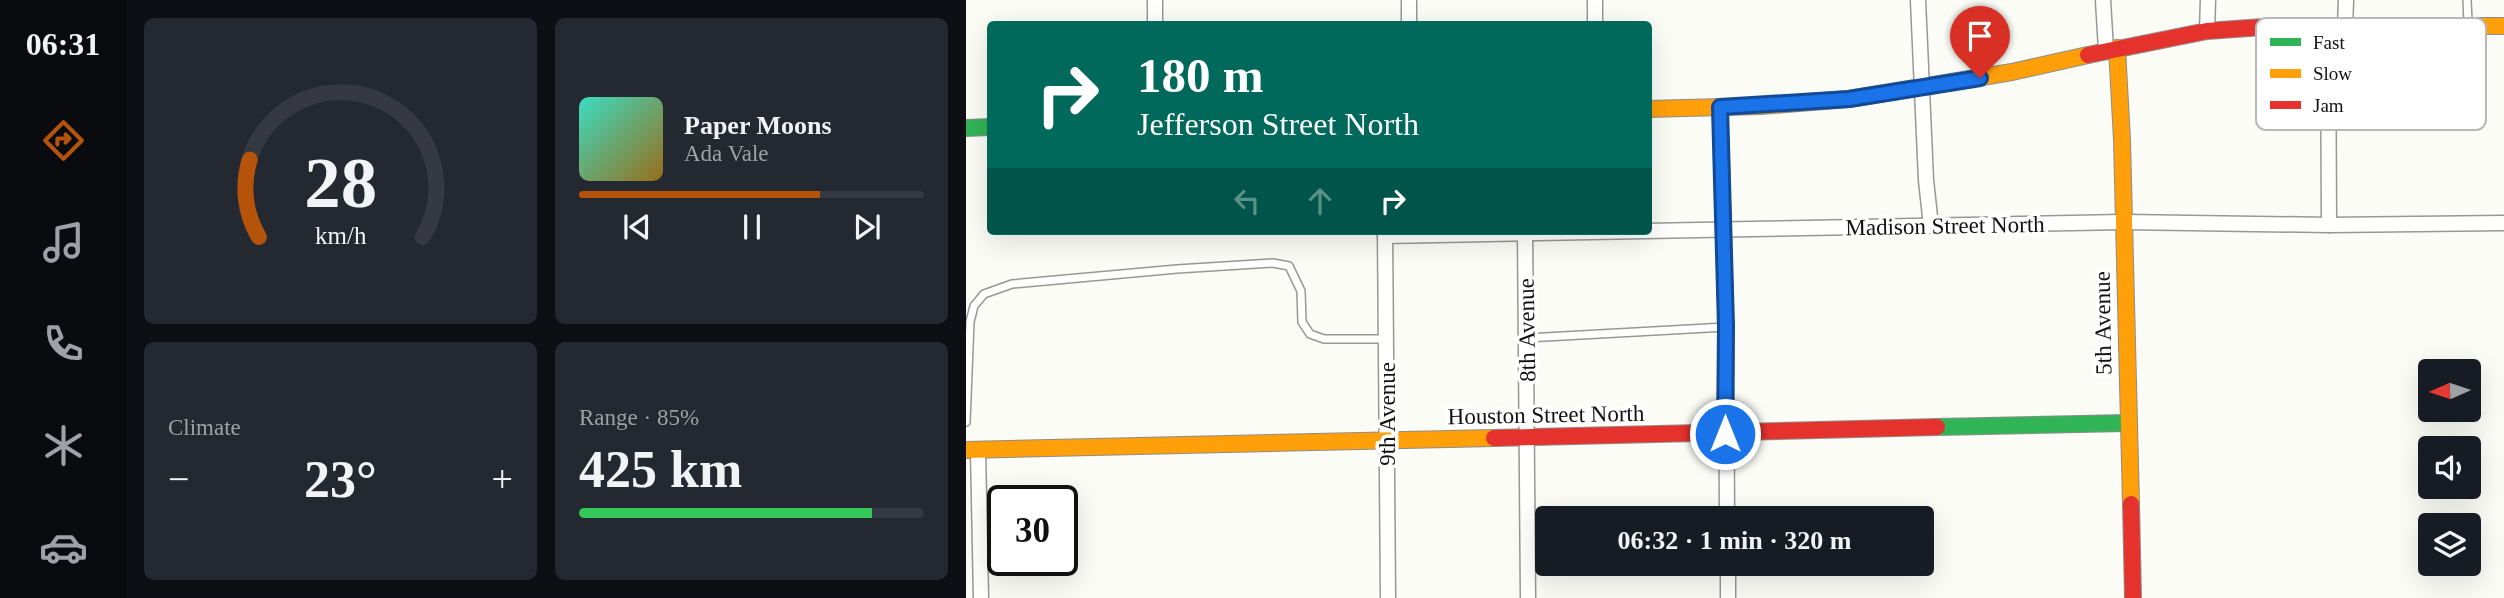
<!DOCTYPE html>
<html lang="en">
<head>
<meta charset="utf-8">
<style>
  body { margin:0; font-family:Georgia,serif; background:#242831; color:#f1f3f6; height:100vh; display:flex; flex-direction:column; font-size:26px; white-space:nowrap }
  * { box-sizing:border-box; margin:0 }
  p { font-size:23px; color:#9ea1a6 }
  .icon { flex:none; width:38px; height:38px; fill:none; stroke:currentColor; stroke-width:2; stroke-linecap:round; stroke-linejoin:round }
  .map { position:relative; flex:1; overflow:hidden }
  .panel { display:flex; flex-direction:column; gap:18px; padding:18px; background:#0d0f14; width:840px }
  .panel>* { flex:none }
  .guide { position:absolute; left:21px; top:21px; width:665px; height:214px; border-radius:7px; box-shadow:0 7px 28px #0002; background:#00695c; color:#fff; overflow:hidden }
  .needle { width:46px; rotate:267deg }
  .fabs { position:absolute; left:1452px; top:359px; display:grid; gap:14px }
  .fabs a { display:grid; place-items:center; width:63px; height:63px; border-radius:7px; background:#171b24; box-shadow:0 7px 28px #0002; font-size:35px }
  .speed { position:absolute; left:21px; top:485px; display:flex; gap:14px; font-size:35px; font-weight:700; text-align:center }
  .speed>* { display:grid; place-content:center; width:91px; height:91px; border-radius:50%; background:#171b24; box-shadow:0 7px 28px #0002; line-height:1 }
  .speed .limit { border:4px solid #111; border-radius:10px; background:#fff; color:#111 }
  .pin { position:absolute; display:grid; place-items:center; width:60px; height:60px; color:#fff; margin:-72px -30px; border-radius:50% 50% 50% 0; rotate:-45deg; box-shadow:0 0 7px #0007 }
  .pin .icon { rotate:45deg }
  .me { position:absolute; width:77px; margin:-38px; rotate:0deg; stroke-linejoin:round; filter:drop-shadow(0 0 5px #0008) }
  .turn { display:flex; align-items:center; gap:24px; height:147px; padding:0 35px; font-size:32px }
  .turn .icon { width:91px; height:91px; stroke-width:2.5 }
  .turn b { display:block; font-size:49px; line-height:60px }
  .lanes { display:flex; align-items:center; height:66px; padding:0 35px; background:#0003; justify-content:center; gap:35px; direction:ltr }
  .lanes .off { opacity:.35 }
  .big { font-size:52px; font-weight:600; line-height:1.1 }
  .panel .card { flex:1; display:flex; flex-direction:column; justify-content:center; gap:10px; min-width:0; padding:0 24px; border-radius:10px; background:#242831 }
  .panel .dial { align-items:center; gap:0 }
  .dial svg { height:182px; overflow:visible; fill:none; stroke:#363941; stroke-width:7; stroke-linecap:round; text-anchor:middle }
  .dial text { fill:#f1f3f6; stroke:none }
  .song { display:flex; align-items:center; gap:21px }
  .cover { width:84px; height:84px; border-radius:10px; background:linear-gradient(135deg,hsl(170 70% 55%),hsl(40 70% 35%)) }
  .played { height:7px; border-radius:4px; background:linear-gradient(90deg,#b45309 70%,#363941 70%) }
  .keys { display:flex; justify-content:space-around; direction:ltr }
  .heat { display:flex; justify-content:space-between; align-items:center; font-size:38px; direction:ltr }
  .charge { height:10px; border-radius:5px; background:linear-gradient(90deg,#34c759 85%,#363941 0) }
  .panel .tiles { flex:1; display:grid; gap:18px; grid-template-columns:repeat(2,1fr) }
  .trip { position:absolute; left:569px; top:506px; width:399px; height:70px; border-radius:7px; background:#171b24; box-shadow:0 7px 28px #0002; font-weight:600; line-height:70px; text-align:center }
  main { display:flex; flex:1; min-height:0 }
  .menu { display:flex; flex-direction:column; width:126px; justify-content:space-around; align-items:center; background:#090b0e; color:#9ea1a6 }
  .menu .icon { width:49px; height:49px }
  .menu .selected { color:#b45309 }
  .menu b { font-size:32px; color:#f1f3f6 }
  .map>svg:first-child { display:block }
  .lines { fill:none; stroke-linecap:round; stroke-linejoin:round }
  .lane-casing { stroke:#979795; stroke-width:10 }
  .street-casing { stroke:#979795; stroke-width:17 }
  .fast-casing { stroke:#8d8d8b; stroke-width:18 }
  .slow-casing { stroke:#8d8d8b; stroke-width:18 }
  .jam-casing { stroke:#8d8d8b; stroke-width:18 }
  .lane { stroke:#fffffe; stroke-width:7 }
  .street { stroke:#fffffe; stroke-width:14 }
  .fast { stroke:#30b455; stroke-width:16 }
  .slow { stroke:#ff9f0a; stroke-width:16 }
  .jam { stroke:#e5322d; stroke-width:16 }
  .route-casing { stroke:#114b97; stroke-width:18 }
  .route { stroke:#1a73e8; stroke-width:12 }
  .labels { text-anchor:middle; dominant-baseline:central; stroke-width:7; stroke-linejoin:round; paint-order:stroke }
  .street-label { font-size:23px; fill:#111; stroke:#fff }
  .key { fill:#fff; stroke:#b8b8b8; stroke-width:2 }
  .key-label { font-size:19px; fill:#111 }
</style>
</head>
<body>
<main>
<nav class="menu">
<b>06:31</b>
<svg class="icon selected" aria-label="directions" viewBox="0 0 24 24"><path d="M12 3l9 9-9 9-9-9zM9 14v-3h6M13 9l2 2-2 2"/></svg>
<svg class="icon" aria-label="music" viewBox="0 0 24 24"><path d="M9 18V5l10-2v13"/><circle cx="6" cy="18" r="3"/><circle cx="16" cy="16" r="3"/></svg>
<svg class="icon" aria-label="phone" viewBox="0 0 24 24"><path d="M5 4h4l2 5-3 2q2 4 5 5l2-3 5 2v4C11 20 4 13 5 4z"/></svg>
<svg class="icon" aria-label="climate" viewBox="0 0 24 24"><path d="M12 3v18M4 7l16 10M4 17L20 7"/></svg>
<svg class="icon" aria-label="car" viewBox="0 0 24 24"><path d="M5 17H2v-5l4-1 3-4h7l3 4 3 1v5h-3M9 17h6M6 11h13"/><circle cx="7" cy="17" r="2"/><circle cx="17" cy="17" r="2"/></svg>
</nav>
<section class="panel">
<div class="tiles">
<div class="card dial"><svg viewBox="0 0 100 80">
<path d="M14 69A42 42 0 1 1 86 69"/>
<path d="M14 69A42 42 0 0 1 10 35" stroke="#b45309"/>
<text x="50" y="56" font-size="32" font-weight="700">28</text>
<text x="50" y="72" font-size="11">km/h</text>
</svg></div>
<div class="card">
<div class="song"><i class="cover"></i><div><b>Paper Moons</b><p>Ada Vale</p></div></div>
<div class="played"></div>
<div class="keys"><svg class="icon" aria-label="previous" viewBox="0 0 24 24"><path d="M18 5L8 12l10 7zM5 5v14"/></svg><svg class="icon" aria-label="pause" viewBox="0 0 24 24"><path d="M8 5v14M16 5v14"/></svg><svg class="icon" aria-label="next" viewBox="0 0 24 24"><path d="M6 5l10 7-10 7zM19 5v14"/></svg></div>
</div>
<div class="card"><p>Climate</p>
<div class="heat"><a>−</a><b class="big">23°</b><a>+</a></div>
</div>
<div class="card"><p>Range · 85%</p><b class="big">425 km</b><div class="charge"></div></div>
</div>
</section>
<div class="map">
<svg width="1538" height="598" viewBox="0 0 1538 598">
  <rect width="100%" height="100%" fill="#fcfcf7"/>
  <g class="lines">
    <!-- lane casing -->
    <g class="lane-casing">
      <g id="lane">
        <polyline points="1501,0 1502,22"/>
        <polyline points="561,338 760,327"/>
        <polyline points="0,422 4,322 8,306 18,294 46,284 211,269 307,263 323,266 335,291 336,322 344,334 358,339 421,339"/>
      </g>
    </g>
    <!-- street casing -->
    <g class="street-casing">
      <g id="street">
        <polyline points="189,0 189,24"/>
        <polyline points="952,0 960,180 965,226"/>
        <polyline points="1137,0 1140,50"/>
        <polyline points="443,24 443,0"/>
        <polyline points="629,24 629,0"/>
        <polyline points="1362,26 1363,225"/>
        <polyline points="1379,27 1380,0"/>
        <polyline points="1241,31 1242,0"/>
        <polyline points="754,107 760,327 761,518"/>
        <polyline points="419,231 422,598"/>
        <polyline points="559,231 562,598"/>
        <polyline points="419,236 1158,222 1363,225 1538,223"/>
        <polyline points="12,450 15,598"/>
        <polyline points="762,564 762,598"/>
      </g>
    </g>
    <!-- fast casing -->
    <g class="fast-casing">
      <g id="fast">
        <polyline points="0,128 24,127"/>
        <polyline points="971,427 1161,423"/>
      </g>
    </g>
    <!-- slow casing -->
    <g class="slow-casing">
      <g id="slow">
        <polyline points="1420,26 1538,26"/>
        <polyline points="1151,48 1156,140 1165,504"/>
        <polyline points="682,109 795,106 883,99 1046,72 1122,55"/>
        <polyline points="0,450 528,438"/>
      </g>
    </g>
    <!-- jam casing -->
    <g class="jam-casing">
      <g id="jam">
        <polyline points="1122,55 1241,31 1297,27 1420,26"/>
        <polyline points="528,438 971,427"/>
        <polyline points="1165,504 1167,598"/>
      </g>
    </g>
    <!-- lane -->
    <use href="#lane" class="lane"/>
    <!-- street -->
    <use href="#street" class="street"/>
    <!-- fast -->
    <use href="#fast" class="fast"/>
    <!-- slow -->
    <use href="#slow" class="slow"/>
    <!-- jam -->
    <use href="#jam" class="jam"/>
  </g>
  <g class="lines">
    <!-- route casing -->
    <g class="route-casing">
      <polyline id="route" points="759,434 760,327 754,107 883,99 1014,78"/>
    </g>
    <!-- route -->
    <use href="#route" class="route"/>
  </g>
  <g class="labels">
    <!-- street labels -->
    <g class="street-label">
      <text transform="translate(979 226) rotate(-1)">Madison Street North</text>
      <text transform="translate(1137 323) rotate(-91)">5th Avenue</text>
      <text transform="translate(561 330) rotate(-91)">8th Avenue</text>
      <text transform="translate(421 414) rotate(-90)">9th Avenue</text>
      <text transform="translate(580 415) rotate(-1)">Houston Street North</text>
    </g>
  </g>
  <!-- legend -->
  <rect x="1290" y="18" width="230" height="112" rx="10" class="key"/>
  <rect x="1304" y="38" width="31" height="8" fill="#30b455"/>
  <rect x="1304" y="69" width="31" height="9" fill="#ff9f0a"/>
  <rect x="1304" y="101" width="31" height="8" fill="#e5322d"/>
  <g class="key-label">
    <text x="1347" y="49">Fast</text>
    <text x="1347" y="80">Slow</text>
    <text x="1347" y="112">Jam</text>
  </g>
</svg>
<div class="fabs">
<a><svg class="needle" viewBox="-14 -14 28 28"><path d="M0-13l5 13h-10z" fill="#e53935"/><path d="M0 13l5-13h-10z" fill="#9ea1a6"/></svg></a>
<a><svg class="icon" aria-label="sound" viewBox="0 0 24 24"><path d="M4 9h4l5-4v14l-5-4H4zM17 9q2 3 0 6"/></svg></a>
<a><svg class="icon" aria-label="layers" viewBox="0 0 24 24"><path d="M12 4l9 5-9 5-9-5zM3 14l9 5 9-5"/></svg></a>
</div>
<div class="speed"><div class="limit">30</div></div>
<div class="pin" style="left:1014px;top:78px;background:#d93025"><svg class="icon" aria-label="arrive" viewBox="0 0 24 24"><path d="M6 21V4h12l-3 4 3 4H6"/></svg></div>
<svg class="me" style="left:759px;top:434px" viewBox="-20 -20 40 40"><circle r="17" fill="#1a73e8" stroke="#fff" stroke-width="3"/><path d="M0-11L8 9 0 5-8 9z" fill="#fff"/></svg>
<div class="trip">06:32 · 1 min · 320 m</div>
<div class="guide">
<div class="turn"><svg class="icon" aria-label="right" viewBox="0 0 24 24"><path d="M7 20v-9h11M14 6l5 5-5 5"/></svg><div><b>180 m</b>Jefferson Street North</div></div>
<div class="lanes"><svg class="icon off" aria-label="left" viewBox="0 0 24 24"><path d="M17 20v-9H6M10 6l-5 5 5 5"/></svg><svg class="icon off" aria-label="ahead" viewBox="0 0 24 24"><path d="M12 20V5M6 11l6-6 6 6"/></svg><svg class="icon" aria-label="right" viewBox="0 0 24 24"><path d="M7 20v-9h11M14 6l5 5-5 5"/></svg></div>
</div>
</div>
</main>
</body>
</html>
